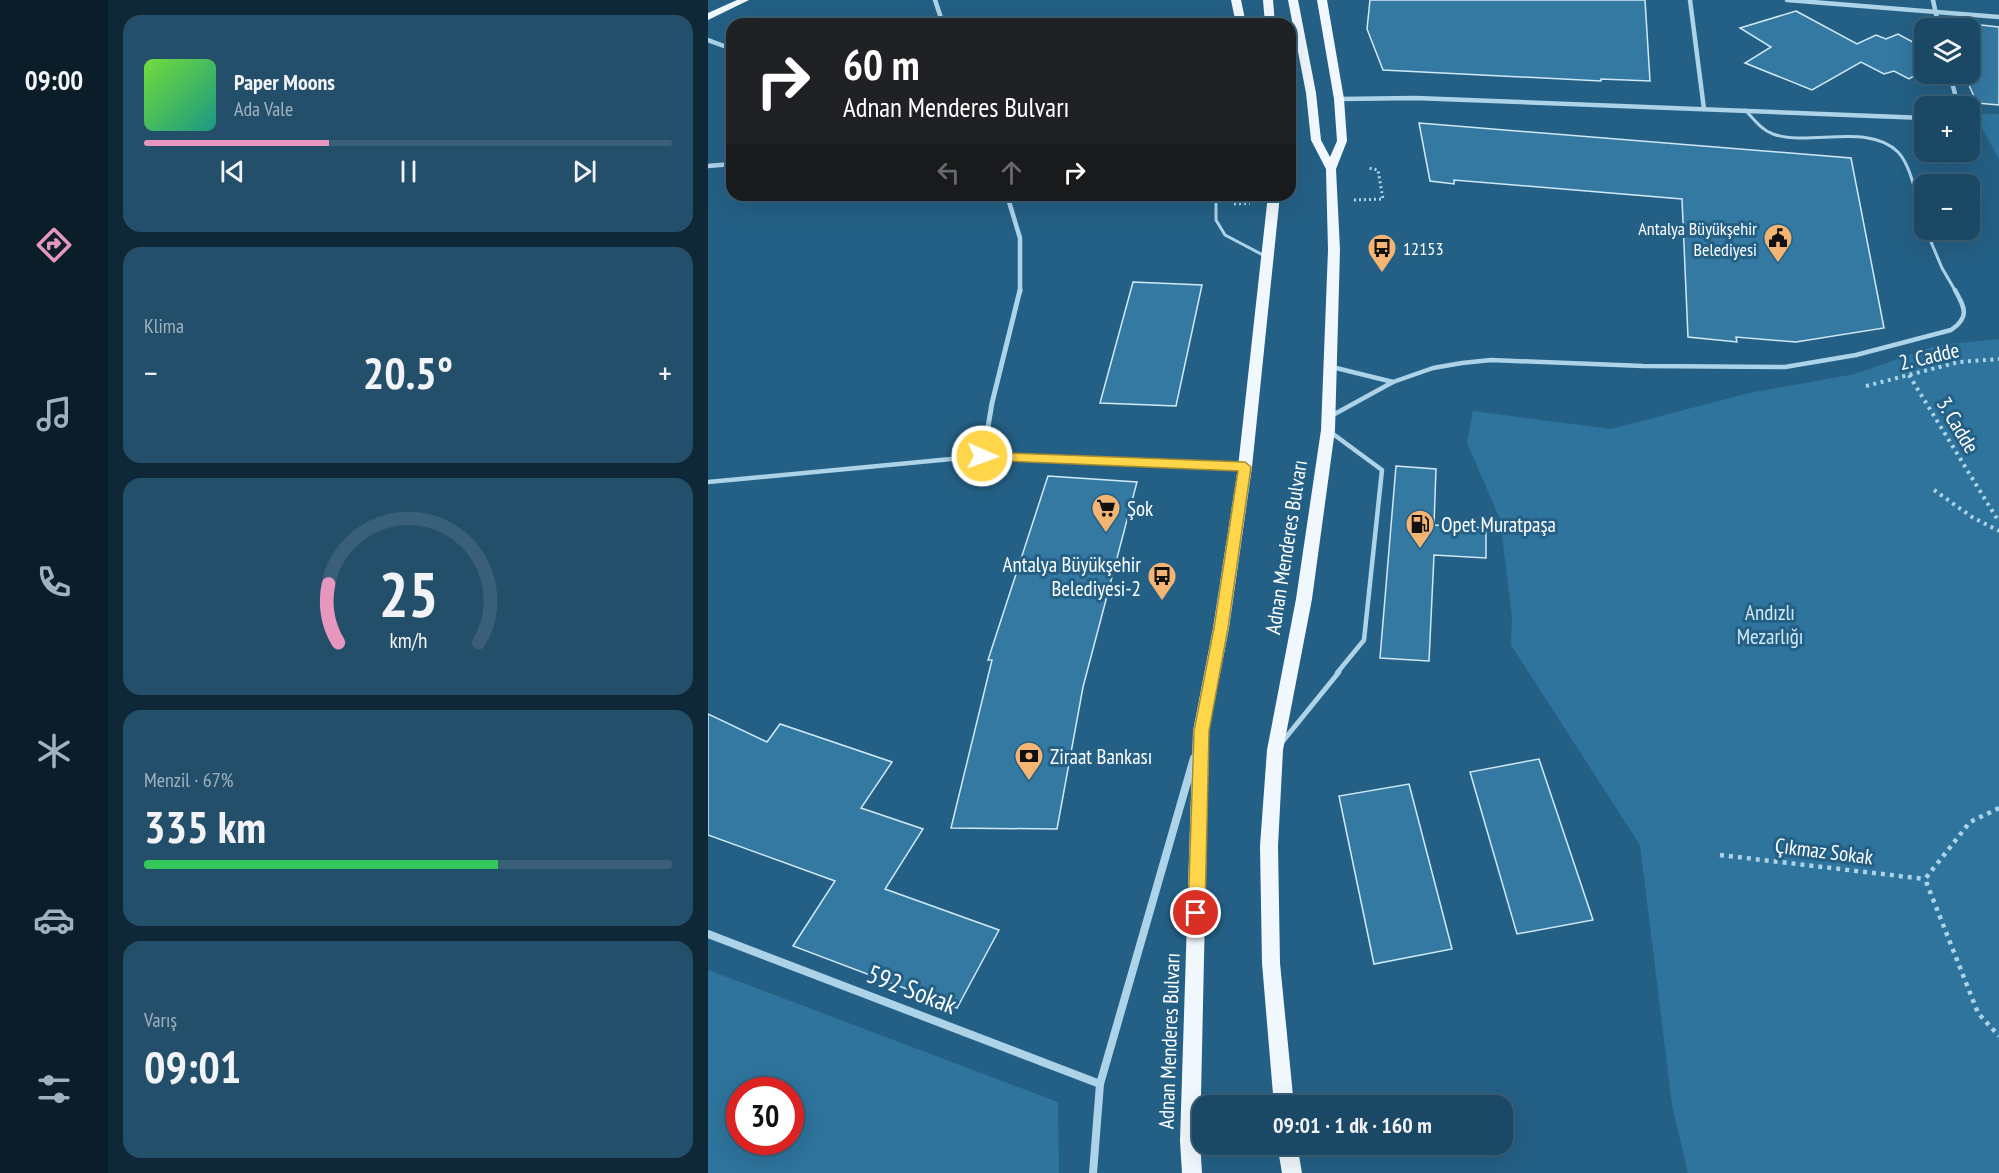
<!DOCTYPE html>
<html lang="tr">
<head>
<meta charset="utf-8">
<style>
  body { margin:0; font-family:"PT Sans Narrow",sans-serif; background:#244f6a; color:#f1f3f6; height:100vh; display:flex; flex-direction:column; font-size:22px; white-space:nowrap }
  * { box-sizing:border-box; margin:0 }
  p { font-size:20px; color:#a0b2bf }
  .icon { flex:none; width:33px; height:33px; fill:none; stroke:currentColor; stroke-width:2; stroke-linecap:round; stroke-linejoin:round }
  .map { position:relative; flex:1; overflow:hidden }
  .details { display:flex; flex-direction:column; gap:15px; padding:15px; background:#0f2837; width:600px }
  .details>* { flex:none }
  .top-card { position:absolute; left:18px; top:18px; width:570px; height:183px; border-radius:18px; box-shadow:0 6px 24px #0002,0 0 0 2px #396078; background:#202124; color:#fff; overflow:hidden }
  .tools { position:absolute; left:1206px; top:18px; display:grid; gap:12px }
  .tools a { display:grid; place-items:center; width:66px; height:66px; border-radius:12px; background:#1b4864; box-shadow:0 6px 24px #0002,0 0 0 2px #396078; font-size:30px }
  .speed { position:absolute; left:18px; top:1077px; display:flex; gap:12px; font-size:30px; font-weight:700; text-align:center }
  .speed>* { display:grid; place-content:center; width:78px; height:78px; border-radius:50%; background:#1b4864; box-shadow:0 6px 24px #0002,0 0 0 2px #396078; line-height:1 }
  .speed .limit { border:9px solid #d22; background:#fff; color:#111 }
  .pin { position:absolute; display:grid; place-items:center; width:51px; height:51px; color:#fff; margin:-26px; border:3px solid #fff; border-radius:50%; box-shadow:0 2px 6px #0007 }
  .me { position:absolute; width:66px; margin:-33px; rotate:92deg; stroke-linejoin:round; filter:drop-shadow(0 0 4px #0008) }
  .turn { display:flex; align-items:center; gap:21px; height:126px; padding:0 18px; font-size:27px }
  .turn .icon { width:78px; height:78px; stroke-width:2.5 }
  .turn b { display:block; font-size:42px; line-height:51px }
  .lanes { display:flex; align-items:center; height:57px; padding:0 18px; background:#0003; justify-content:center; gap:30px; direction:ltr }
  .lanes .off { opacity:.35 }
  .big { font-size:45px; font-weight:700; line-height:1.1 }
  .details .card { flex:1; display:flex; flex-direction:column; justify-content:center; gap:9px; min-width:0; padding:0 21px; border-radius:18px; background:#244f6a }
  .details .dial { align-items:center; gap:0 }
  .dial svg { height:156px; overflow:visible; fill:none; stroke:#396078; stroke-width:7; stroke-linecap:round; text-anchor:middle }
  .dial text { fill:#f1f3f6; stroke:none }
  .song { display:flex; align-items:center; gap:18px }
  .cover { width:72px; height:72px; border-radius:9px; background:linear-gradient(135deg,hsl(100 70% 55%),hsl(170 70% 35%)) }
  .played { height:6px; border-radius:3px; background:linear-gradient(90deg,#e797bd 35%,#396078 35%) }
  .keys { display:flex; justify-content:space-around; direction:ltr }
  .heat { display:flex; justify-content:space-between; align-items:center; font-size:33px; direction:ltr }
  .charge { height:9px; border-radius:4px; background:linear-gradient(90deg,#34c759 67%,#396078 0) }
  .trip { position:absolute; left:484px; top:1095px; width:321px; height:60px; border-radius:18px; background:#1b4864; box-shadow:0 6px 24px #0002,0 0 0 2px #396078; font-weight:700; line-height:60px; text-align:center }
  main { display:flex; flex:1; min-height:0 }
  .tab-bar { display:flex; flex-direction:column; width:108px; justify-content:space-around; align-items:center; background:#0b1d28; color:#a0b2bf }
  .tab-bar .icon { width:42px; height:42px }
  .tab-bar .selected { color:#e797bd }
  .tab-bar b { font-size:27px; color:#f1f3f6 }
  .map>svg:first-child { display:block }
  .green { fill:#2e749d; fill-rule:evenodd }
  .building { fill:#3479a2; stroke:#d1e9f6; stroke-width:1.5 }
  .lines { fill:none; stroke-linecap:round; stroke-linejoin:round }
  .path-far2 { stroke:#add3e8; stroke-width:3; stroke-dasharray:2 3; stroke-linecap:butt }
  .path-far1 { stroke:#add3e8; stroke-width:4; stroke-dasharray:3 4.5; stroke-linecap:butt }
  .path { stroke:#add3e8; stroke-width:4.5; stroke-dasharray:4 5; stroke-linecap:butt }
  .service-far2 { stroke:#add3e8; stroke-width:3 }
  .service-far1 { stroke:#add3e8; stroke-width:4.5 }
  .service { stroke:#add3e8; stroke-width:5 }
  .minor-far2 { stroke:#add3e8; stroke-width:4.5 }
  .minor-far1 { stroke:#add3e8; stroke-width:5 }
  .minor { stroke:#add3e8; stroke-width:8 }
  .primary { fill:#f0f8fe; fill-rule:evenodd }
  .route { fill:#ffd54a; stroke:#a68a30; stroke-width:1.5 }
  .labels { text-anchor:middle; dominant-baseline:central; stroke-width:6; stroke-linejoin:round; paint-order:stroke }
  .far-poi-label { font-size:18px; fill:#fff; stroke:#246085; text-anchor:end }
  .street-label { font-size:21px; fill:#fff; stroke:#246085 }
  .poi-label { font-size:21px; fill:#fff; stroke:#246085; text-anchor:start }
  .park-label { font-size:21px; fill:#d1e9f6; stroke:#246085 }
  .near-street-label { font-size:26px; fill:#fff; stroke:#246085 }
</style>
</head>
<body>
<main>
<nav class="tab-bar">
<b>09:00</b>
<svg class="icon selected" aria-label="directions" viewBox="0 0 24 24"><path d="M12 3l9 9-9 9-9-9zM9 14v-3h6M13 9l2 2-2 2"/></svg>
<svg class="icon" aria-label="music" viewBox="0 0 24 24"><path d="M9 18V5l10-2v13"/><circle cx="6" cy="18" r="3"/><circle cx="16" cy="16" r="3"/></svg>
<svg class="icon" aria-label="phone" viewBox="0 0 24 24"><path d="M5 4h4l2 5-3 2q2 4 5 5l2-3 5 2v4C11 20 4 13 5 4z"/></svg>
<svg class="icon" aria-label="climate" viewBox="0 0 24 24"><path d="M12 3v18M4 7l16 10M4 17L20 7"/></svg>
<svg class="icon" aria-label="car" viewBox="0 0 24 24"><path d="M5 17H2v-5l4-1 3-4h7l3 4 3 1v5h-3M9 17h6M6 11h13"/><circle cx="7" cy="17" r="2"/><circle cx="17" cy="17" r="2"/></svg>
<svg class="icon" aria-label="filters" viewBox="0 0 24 24"><path d="M4 7h16M4 17h16"/><circle cx="9" cy="7" r="2"/><circle cx="15" cy="17" r="2"/></svg>
</nav>
<section class="details">
<div class="card">
<div class="song"><i class="cover"></i><div><b>Paper Moons</b><p>Ada Vale</p></div></div>
<div class="played"></div>
<div class="keys"><svg class="icon" aria-label="previous" viewBox="0 0 24 24"><path d="M18 5L8 12l10 7zM5 5v14"/></svg><svg class="icon" aria-label="pause" viewBox="0 0 24 24"><path d="M8 5v14M16 5v14"/></svg><svg class="icon" aria-label="next" viewBox="0 0 24 24"><path d="M6 5l10 7-10 7zM19 5v14"/></svg></div>
</div>
<div class="card"><p>Klima</p>
<div class="heat"><a>−</a><b class="big">20.5°</b><a>+</a></div>
</div>
<div class="card dial"><svg viewBox="0 0 100 80">
<path d="M14 69A42 42 0 1 1 86 69"/>
<path d="M14 69A42 42 0 0 1 9 39" stroke="#e797bd"/>
<text x="50" y="56" font-size="32" font-weight="700">25</text>
<text x="50" y="72" font-size="11">km/h</text>
</svg></div>
<div class="card"><p>Menzil · 67%</p><b class="big">335 km</b><div class="charge"></div></div>
<div class="card"><p>Varış</p><b class="big">09:01</b></div>
</section>
<div class="map">
<svg width="1291" height="1173" viewBox="0 0 1291 1173">
  <rect width="100%" height="100%" fill="#246085"/>
  <!-- green -->
  <g class="green">
    <polygon points="1267,114 1291,114 1291,160"/>
    <polygon points="1291,339 1291,1173 980,1173 964,1105 932,845 803,645 804,617 792,519 759,443 765,411 903,429 1041,393 1147,374 1230,345"/>
    <path d="M0,970L350,1102L351,1173H0ZM32,1090H82V1142H32Z"/>
  </g>
  <!-- building -->
  <g class="building">
    <polygon points="662,0 937,0 942,81 893,79 893,81 675,70 659,29"/>
    <polygon points="1088,11 1149,44 1168,35 1178,39 1190,34 1216,48 1216,70 1201,79 1186,71 1176,74 1153,62 1104,90 1037,63 1063,47 1032,28"/>
    <polygon points="1246,22 1291,27 1291,105 1269,103 1256,74 1262,74 1262,28 1247,28"/>
    <polygon points="711,123 1143,158 1176,328 1088,342 1028,337 1029,342 980,337 974,199 746,180 746,184 722,181"/>
    <polygon points="425,282 494,285 468,406 392,403"/>
    <polygon points="688,466 728,469 726,525 778,528 778,558 726,555 721,661 672,658"/>
    <polygon points="340,476 429,482 375,687 349,829 243,828 284,660 280,660"/>
    <polygon points="0,714 59,742 72,724 184,762 153,808 215,829 177,889 291,930 249,1008 85,946 127,881 0,835"/>
    <polygon points="831,759 885,920 809,934 762,772"/>
    <polygon points="701,784 744,949 666,964 631,796"/>
  </g>
  <g class="lines">
    <!-- path-far2 -->
    <g class="path-far2">
      <polyline points="646,200 675,199 670,170 660,168"/>
      <polyline points="526,204 542,203"/>
    </g>
    <!-- path-far1 -->
    <g class="path-far1">
      <polyline points="1201,375 1291,522"/>
      <polyline points="1158,386 1251,362 1291,359"/>
      <polyline points="1226,490 1264,517 1291,531"/>
    </g>
    <!-- path -->
    <g class="path">
      <polyline points="1291,808 1262,822 1217,879 1270,1013 1291,1036"/>
      <polyline points="1012,855 1217,879"/>
    </g>
    <!-- service-far2 -->
    <g class="service-far2">
      <path d="M1037,110C1045,118 1053,130 1065,134C1101,147 1160,122 1190,152C1204,166 1210,205 1216,225"/>
      <polyline points="508,195 508,220 517,235 557,256"/>
      <polyline points="1218,230 1234,268 1248,292"/>
    </g>
    <!-- service-far1 -->
    <g class="service-far1">
      <polyline points="624,367 685,382"/>
      <path d="M623,416L685,382L725,368L754,363L783,360L935,366L1077,367L1148,355L1243,330C1262,317 1257,308 1247,290"/>
      <polyline points="621,431 674,470 656,640 629,673"/>
      <polyline points="0,482 275,456"/>
    </g>
    <!-- service -->
    <polyline class="service" points="575,741 631,672"/>
    <!-- minor-far2 -->
    <g class="minor-far2">
      <polyline points="227,0 235,24"/>
      <polyline points="982,0 996,109"/>
      <polyline points="1079,0 1291,17"/>
      <polyline points="1225,0 1231,28"/>
      <polyline points="0,40 24,49"/>
      <polyline points="1242,74 1250,106"/>
      <polyline points="631,99 707,98 1216,118"/>
      <polyline points="0,166 24,164"/>
      <polyline points="299,195 312,238 312,292"/>
    </g>
    <!-- minor-far1 -->
    <polyline class="minor-far1" points="312,290 284,403 275,456 537,467"/>
    <!-- minor -->
    <g class="minor">
      <polyline points="0,934 392,1084"/>
      <polyline points="385,1173 392,1084 486,758"/>
    </g>
    <!-- primary -->
    <g class="primary">
      <polygon points="29,0 41,0 0,20 0,13"/>
      <polygon points="523,0 533,0 538,24 528,24"/>
      <polygon points="555,0 565,0 567,24 557,24"/>
      <polygon points="580,0 590,0 608,93 613,140 622,157 629,141 626,99 609,0 619,0 636,99 639,141 628,169 632,250 627,430 604,599 575,750 570,846 572,963 586,1106 566,1106 554,963 552,846 559,750 588,599 613,430 620,250 618,169 603,140 598,93"/>
      <polygon points="560,195 572,195 544,467 521,628 501,731 492,1141 494,1173 474,1173 472,1141 485,731 505,628 530,467"/>
      <polygon points="569,1144 589,1144 594,1173 574,1173"/>
    </g>
  </g>
  <!-- route -->
  <polygon class="route" points="274,452 537,462 543,467 520,628 501,731 497,913 494,919 488,921 482,919 480,913 486,731 506,628 530,471 274,460 268,456"/>
  <!-- icons -->
  <defs>
    <g id="civic-pin" transform="scale(1.5)"><path d="M0 17L-7.5 6A9.5 9.5 0 1 1 7.5 6Z" fill="#f3b571" stroke="#246085"/><path d="M-.6-6.5H3V-4.5H.6V-3L4-1V1h2V6H-6V1h2V-1L-.6-3ZM-1.2 2.5V6h2.4V2.5Z" fill="#111"/></g>
    <g id="bus-pin" transform="scale(1.5)"><path d="M0 17L-7.5 6A9.5 9.5 0 1 1 7.5 6Z" fill="#f3b571" stroke="#246085"/><path d="M-5-6H5V4H4V6H2V4H-2V6H-4V4H-5ZM-3.5-4V0h7V-4ZM-3.5 1.2v1.5H-2V1.2ZM2 1.2v1.5H3.5V1.2Z" fill="#111"/></g>
    <g id="supermarket-pin" transform="scale(1.5)"><path d="M0 17L-7.5 6A9.5 9.5 0 1 1 7.5 6Z" fill="#f3b571" stroke="#246085"/><path d="M-6-5.5h2.5l.6 2H6L4.5 2H-2.5L-4.4-4H-6ZM-1.5 3.2a1.3 1.3 0 1 0 .1 0ZM3 3.2a1.3 1.3 0 1 0 .1 0Z" fill="#111"/></g>
    <g id="fuel-pin" transform="scale(1.5)"><path d="M0 17L-7.5 6A9.5 9.5 0 1 1 7.5 6Z" fill="#f3b571" stroke="#246085"/><path d="M-5.5-6h7V0h2V4h1.3V-2.5L3-4.5l.8-.8L6-3V5H2.5V1h-1V6h-7ZM-4.2-4.7v3.2H.2V-4.7Z" fill="#111"/></g>
    <g id="bank-pin" transform="scale(1.5)"><path d="M0 17L-7.5 6A9.5 9.5 0 1 1 7.5 6Z" fill="#f3b571" stroke="#246085"/><path d="M-6-4H6V4H-6ZM0-2.3a2.3 2.3 0 1 0 0 4.6a2.3 2.3 0 1 0 0-4.6Z" fill="#111"/></g>
  </defs>
  <g fill-rule="evenodd">
    <use href="#civic-pin" x="1070" y="238"/>
    <use href="#bus-pin" x="674" y="248"/>
    <use href="#supermarket-pin" x="398" y="508"/>
    <use href="#fuel-pin" x="712" y="524"/>
    <use href="#bus-pin" x="454" y="576"/>
    <use href="#bank-pin" x="321" y="756"/>
  </g>
  <g class="labels">
    <!-- far-poi labels -->
    <g class="far-poi-label">
      <text x="1049" y="228">Antalya Büyükşehir<tspan x="1049" dy="21">Belediyesi</tspan></text>
      <text x="695" y="248" text-anchor="start">12153</text>
    </g>
    <!-- street labels -->
    <g class="street-label">
      <text transform="translate(1221 356) rotate(-13)">2. Cadde</text>
      <text transform="translate(1250 425) rotate(59)">3. Cadde</text>
      <text transform="translate(578 547) rotate(-81)">Adnan Menderes Bulvarı</text>
      <text transform="translate(1116 851) rotate(7)">Çıkmaz Sokak</text>
      <text transform="translate(461 1041) rotate(-88)">Adnan Menderes Bulvarı</text>
    </g>
    <!-- poi labels -->
    <g class="poi-label">
      <text x="419" y="508">Şok</text>
      <text x="733" y="524">Opet Muratpaşa</text>
      <text x="433" y="564" text-anchor="end">Antalya Büyükşehir<tspan x="433" dy="24">Belediyesi-2</tspan></text>
      <text x="342" y="756">Ziraat Bankası</text>
    </g>
    <!-- park labels -->
    <g class="park-label">
      <text x="1062" y="612">Andızlı<tspan x="1062" dy="24">Mezarlığı</tspan></text>
    </g>
    <!-- near-street labels -->
    <g class="near-street-label">
      <text transform="translate(204 989) rotate(21)">592 Sokak</text>
    </g>
  </g>
</svg>
<div class="tools">
<a><svg class="icon" aria-label="layers" viewBox="0 0 24 24"><path d="M12 4l9 5-9 5-9-5zM3 14l9 5 9-5"/></svg></a>
<a>+</a>
<a>−</a>
</div>
<div class="speed"><div class="limit">30</div></div>
<div class="pin" style="left:488px;top:913px;background:#d93025"><svg class="icon" aria-label="arrive" viewBox="0 0 24 24"><path d="M6 21V4h12l-3 4 3 4H6"/></svg></div>
<svg class="me" style="left:274px;top:456px" viewBox="-20 -20 40 40"><circle r="17" fill="#ffd54a" stroke="#fff" stroke-width="3"/><path d="M0-11L8 9 0 5-8 9z" fill="#fff"/></svg>
<div class="trip">09:01 · 1 dk · 160 m</div>
<div class="top-card">
<div class="turn"><svg class="icon" aria-label="right" viewBox="0 0 24 24"><path d="M7 20v-9h11M14 6l5 5-5 5"/></svg><div><b>60 m</b>Adnan Menderes Bulvarı</div></div>
<div class="lanes"><svg class="icon off" aria-label="left" viewBox="0 0 24 24"><path d="M17 20v-9H6M10 6l-5 5 5 5"/></svg><svg class="icon off" aria-label="ahead" viewBox="0 0 24 24"><path d="M12 20V5M6 11l6-6 6 6"/></svg><svg class="icon" aria-label="right" viewBox="0 0 24 24"><path d="M7 20v-9h11M14 6l5 5-5 5"/></svg></div>
</div>
</div>
</main>
</body>
</html>
